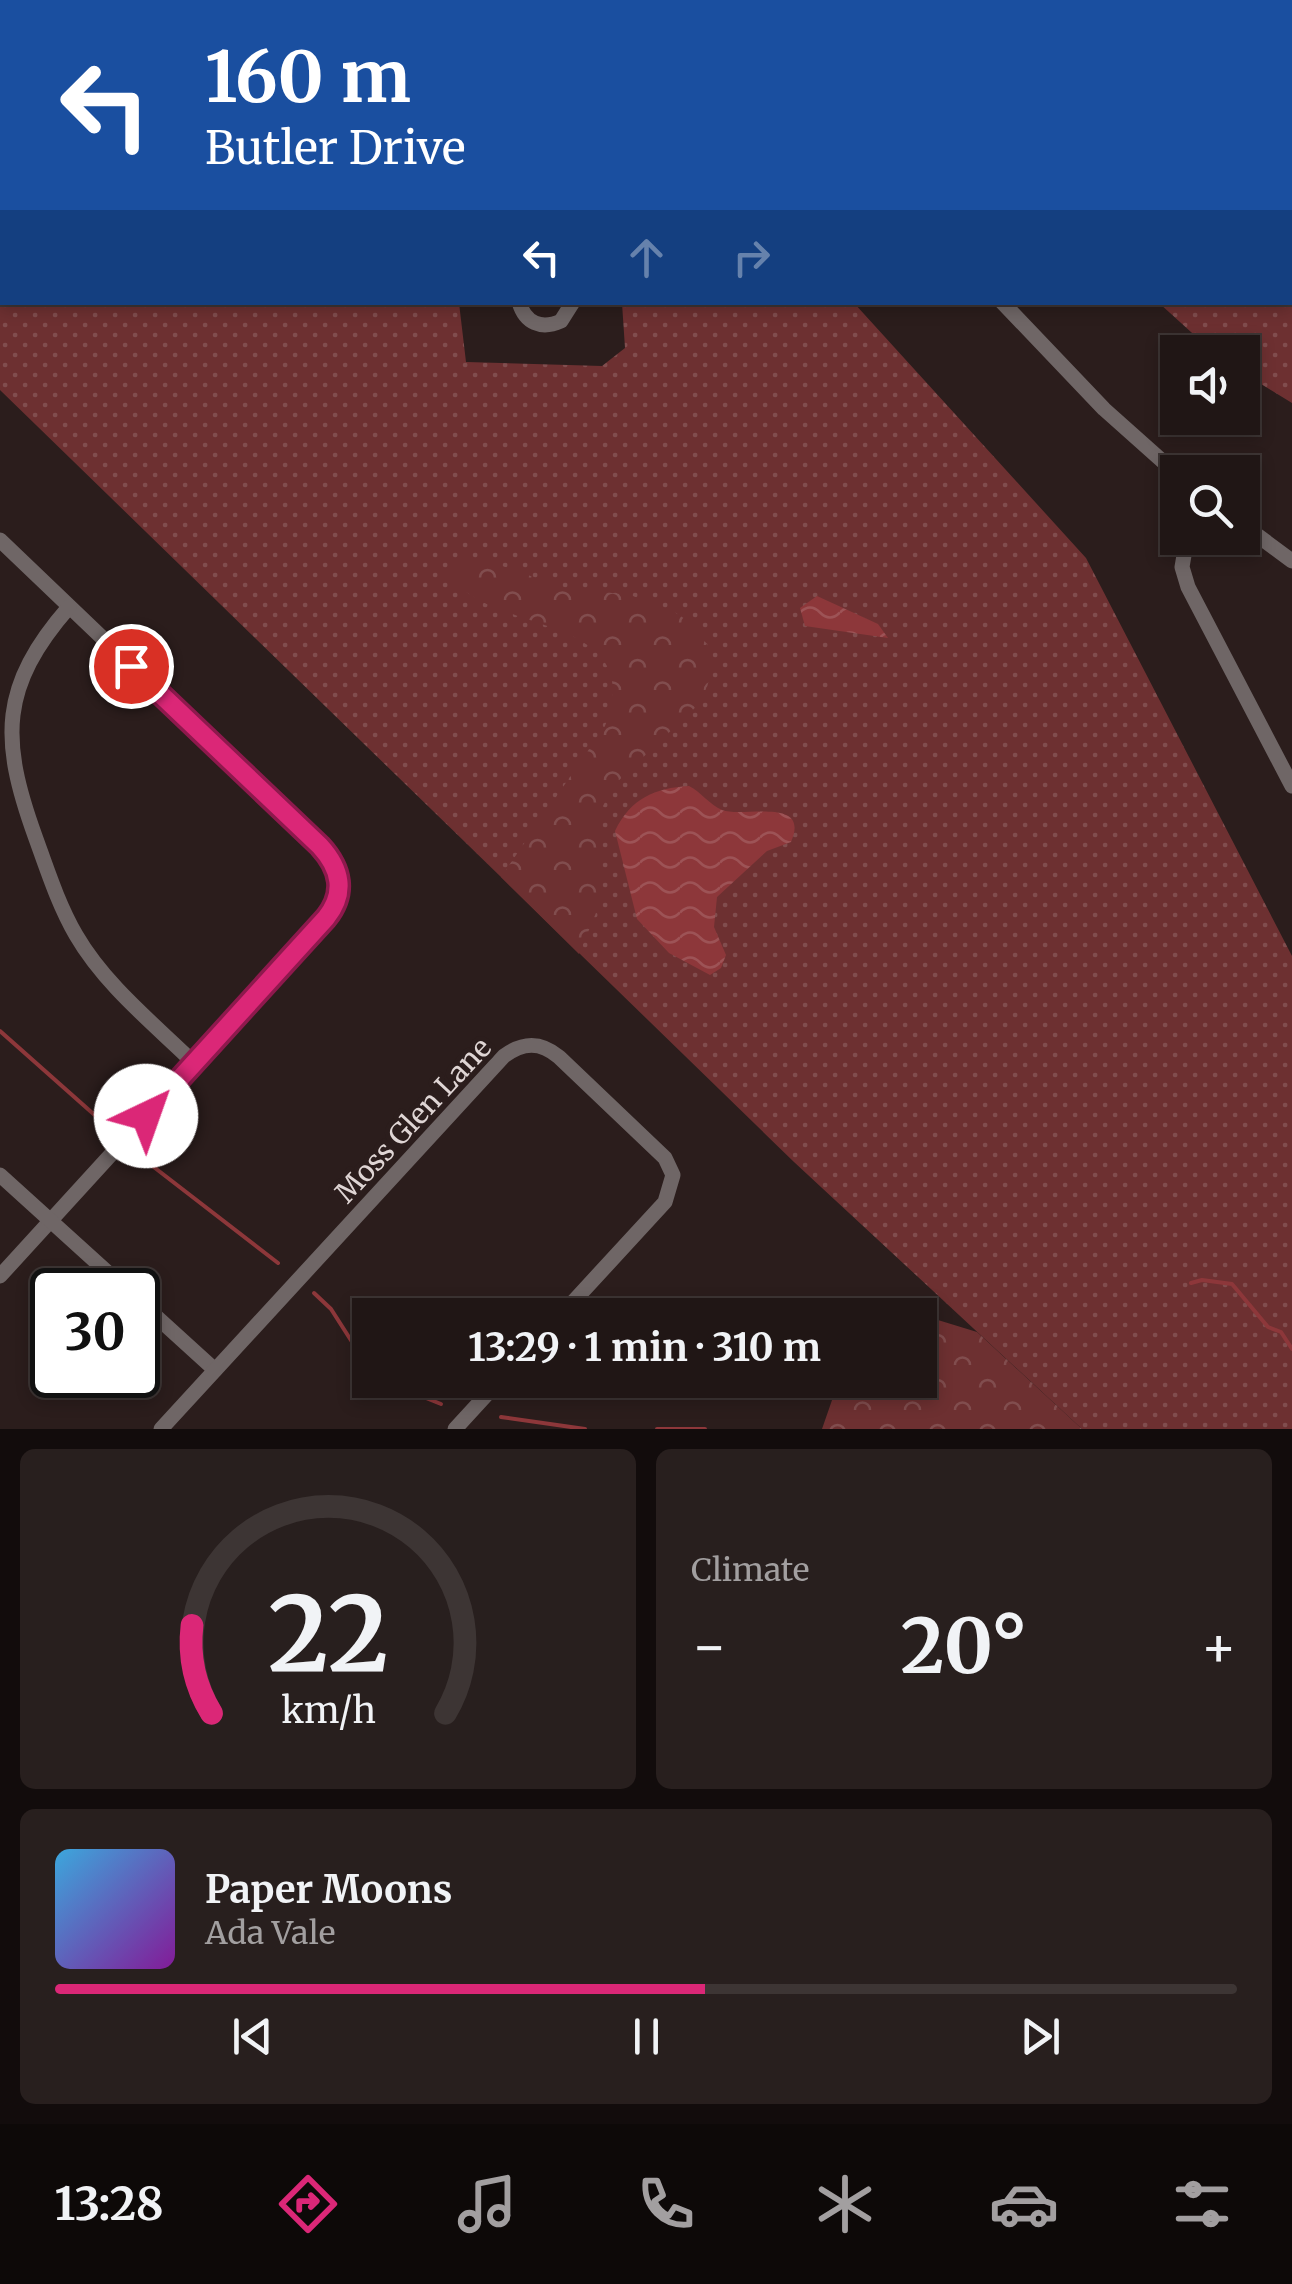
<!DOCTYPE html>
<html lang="en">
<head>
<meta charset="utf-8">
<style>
  body { margin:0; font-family:Merriweather,serif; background:#281f1e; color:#f1f3f6; height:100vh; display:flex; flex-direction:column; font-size:38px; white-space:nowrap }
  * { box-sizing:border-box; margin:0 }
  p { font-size:32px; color:#a29fa0 }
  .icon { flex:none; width:55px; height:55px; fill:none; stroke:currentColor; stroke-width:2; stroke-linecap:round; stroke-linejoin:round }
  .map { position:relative; height:1429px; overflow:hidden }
  .drawer { display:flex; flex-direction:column; gap:20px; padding:20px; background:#120c0c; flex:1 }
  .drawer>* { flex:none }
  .banner { position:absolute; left:0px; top:0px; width:1292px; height:305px; box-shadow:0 5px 15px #0003,0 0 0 2px #3d3534; background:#1a4fa0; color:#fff; overflow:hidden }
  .controls { position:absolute; left:1160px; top:335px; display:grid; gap:20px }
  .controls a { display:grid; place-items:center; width:100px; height:100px; border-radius:0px; background:#201615; box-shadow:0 5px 15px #0003,0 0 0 2px #3d3534; font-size:50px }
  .speed { position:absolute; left:30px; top:1268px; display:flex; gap:20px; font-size:50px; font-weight:700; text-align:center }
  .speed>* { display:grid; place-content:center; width:130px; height:130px; border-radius:50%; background:#201615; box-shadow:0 5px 15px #0003,0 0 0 2px #3d3534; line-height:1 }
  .speed .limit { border:5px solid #111; border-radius:15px; background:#fff; color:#111 }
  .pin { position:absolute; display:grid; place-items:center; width:85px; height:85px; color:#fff; margin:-42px; border:5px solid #fff; border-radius:50%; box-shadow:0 2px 10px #0007 }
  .me { position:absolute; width:110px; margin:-55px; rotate:42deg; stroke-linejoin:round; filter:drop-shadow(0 0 8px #0008) }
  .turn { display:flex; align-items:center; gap:35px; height:210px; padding:0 40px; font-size:45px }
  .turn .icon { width:130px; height:130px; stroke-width:2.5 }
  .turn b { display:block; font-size:70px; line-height:85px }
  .lanes { display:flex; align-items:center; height:95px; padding:0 40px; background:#0003; justify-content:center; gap:50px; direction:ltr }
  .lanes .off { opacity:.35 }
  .big { font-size:75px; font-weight:700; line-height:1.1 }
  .drawer .card { flex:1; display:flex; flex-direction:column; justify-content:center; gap:15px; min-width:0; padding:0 35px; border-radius:15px; background:#281f1e }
  .drawer .dial { align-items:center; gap:0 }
  .dial svg { height:260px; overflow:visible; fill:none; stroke:#3d3534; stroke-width:7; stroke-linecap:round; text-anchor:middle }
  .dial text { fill:#f1f3f6; stroke:none }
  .song { display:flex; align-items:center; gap:30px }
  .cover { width:120px; height:120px; border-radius:15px; background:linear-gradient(135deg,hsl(200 70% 55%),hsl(290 70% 35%)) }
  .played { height:10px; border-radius:5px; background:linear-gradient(90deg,#db2777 55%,#3d3534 55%) }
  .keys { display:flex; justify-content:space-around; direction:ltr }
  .heat { display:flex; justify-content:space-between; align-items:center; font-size:55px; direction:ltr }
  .drawer .tiles { flex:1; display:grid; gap:20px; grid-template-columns:1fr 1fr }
  .card:last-child { grid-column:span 2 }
  .trip { position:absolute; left:352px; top:1298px; width:585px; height:100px; border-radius:0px; background:#201615; box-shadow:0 5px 15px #0003,0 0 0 2px #3d3534; font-weight:700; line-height:100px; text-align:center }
  .tab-bar { display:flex; height:160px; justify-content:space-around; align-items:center; background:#0d0908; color:#a29fa0 }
  .tab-bar .icon { width:70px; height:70px }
  .tab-bar .on { color:#db2777 }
  .tab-bar b { font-size:45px; color:#f1f3f6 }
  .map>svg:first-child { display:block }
  .grass { fill:url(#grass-dots) }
  .forest { fill:url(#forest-crowns) }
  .water { fill:url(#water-waves) }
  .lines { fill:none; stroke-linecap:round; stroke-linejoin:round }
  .stream { stroke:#8d373a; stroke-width:4 }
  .minor { stroke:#6f6666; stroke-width:15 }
  .route-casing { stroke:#8e194d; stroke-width:25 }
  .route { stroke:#db2777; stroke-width:18 }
  .labels { text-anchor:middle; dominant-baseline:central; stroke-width:10; stroke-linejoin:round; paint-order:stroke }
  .street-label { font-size:28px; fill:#dfd5d4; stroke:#2b1d1c }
</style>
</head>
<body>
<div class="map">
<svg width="1292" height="1429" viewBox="0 0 1292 1429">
  <defs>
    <pattern id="grass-dots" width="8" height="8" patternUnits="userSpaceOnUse" patternTransform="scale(2.5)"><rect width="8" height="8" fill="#6d3031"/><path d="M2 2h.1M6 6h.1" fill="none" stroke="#814d4e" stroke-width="1.8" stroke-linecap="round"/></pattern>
    <pattern id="forest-crowns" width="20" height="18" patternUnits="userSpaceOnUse" patternTransform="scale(2.5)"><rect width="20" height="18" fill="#6d3031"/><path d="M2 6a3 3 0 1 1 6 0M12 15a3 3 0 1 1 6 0" fill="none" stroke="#814d4e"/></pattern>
    <pattern id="water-waves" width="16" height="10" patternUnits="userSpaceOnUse" patternTransform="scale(2.5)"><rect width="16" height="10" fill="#8d373a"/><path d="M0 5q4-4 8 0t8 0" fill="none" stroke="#9d5356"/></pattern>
  </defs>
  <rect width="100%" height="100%" fill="#2b1d1c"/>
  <!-- grass -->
  <g class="grass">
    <polygon points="0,0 312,2 2,2 2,302 459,303 466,362 602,366 625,348 622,303 854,303 1086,558 1292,956 1292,1429 1082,1429 794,1162 0,390"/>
    <polygon points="621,0 814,0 812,2"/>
    <polygon points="1290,173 1292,175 1292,403 1243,373 1242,352 1213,352 1159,303 1290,302"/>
  </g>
  <!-- forest -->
  <g class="forest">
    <path d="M459,555L513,569L558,587L630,595L673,611L691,623L712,651L713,670L701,702L614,785L603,806L598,908L579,954L501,877L605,726C643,631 536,631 479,600C465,593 454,581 444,570Z"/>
    <polygon points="915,1313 977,1332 1082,1429 822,1429 839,1380 920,1380 920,1315 911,1315"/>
  </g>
  <!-- water -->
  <g class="water">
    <polygon points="817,596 878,624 888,638 805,626 800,608"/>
    <path d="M689,786C701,792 710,805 722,810C742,818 811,796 791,842L767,851L717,897L714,927L726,955L721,968L710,975L669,953L637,919L615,831C631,798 655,788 689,786Z"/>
  </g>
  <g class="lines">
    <!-- stream -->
    <g class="stream">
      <polyline points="0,1031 107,1126"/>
      <polyline points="133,1151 278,1263"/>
      <polyline points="1191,1283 1202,1280 1232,1284 1268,1327 1281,1332 1292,1349"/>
      <polyline points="314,1293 331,1309 370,1370"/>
      <polyline points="381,1380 441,1404"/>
      <polyline points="501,1417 585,1429"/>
      <polyline points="657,1429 705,1429"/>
    </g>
    <!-- minor -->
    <g class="minor">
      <polyline points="444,0 448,2"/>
      <polyline points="825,2 828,0"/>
      <path d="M519,302C525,323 541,330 561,321L573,302"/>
      <polyline points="1002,302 1104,409 1178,475"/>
      <polyline points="1242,524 1292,561"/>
      <polyline points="1187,538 1182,567 1188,587 1292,786"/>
      <path d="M0,540L320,846C341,870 346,893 326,919L0,1276"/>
      <path d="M69,607C0,686 0,739 35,836C47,869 58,904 76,935C105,985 153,1023 194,1063"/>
      <polyline points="0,1175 127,1290"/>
      <polyline points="138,1300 215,1370"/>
      <path d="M161,1429L504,1056C523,1042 540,1041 559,1057L665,1158L673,1175L665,1202L561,1315"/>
      <polyline points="455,1429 500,1380"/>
    </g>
  </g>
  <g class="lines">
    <!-- route casing -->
    <g class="route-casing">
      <path id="route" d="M131,666L320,846C341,869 346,893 326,918L146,1116"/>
    </g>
    <!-- route -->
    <use href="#route" class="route"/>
  </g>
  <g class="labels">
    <!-- street labels -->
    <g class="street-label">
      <text transform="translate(413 1120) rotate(-47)">Moss Glen Lane</text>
    </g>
  </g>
</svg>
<div class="controls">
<a><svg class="icon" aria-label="sound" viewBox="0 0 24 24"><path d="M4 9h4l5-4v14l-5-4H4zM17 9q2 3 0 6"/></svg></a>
<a><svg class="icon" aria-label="search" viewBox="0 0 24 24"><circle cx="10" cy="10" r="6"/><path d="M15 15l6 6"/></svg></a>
</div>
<div class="speed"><div class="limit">30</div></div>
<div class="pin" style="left:131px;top:666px;background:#d93025"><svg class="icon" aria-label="arrive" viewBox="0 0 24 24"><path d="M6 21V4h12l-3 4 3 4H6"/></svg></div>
<svg class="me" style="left:146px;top:1116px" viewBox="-20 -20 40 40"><circle r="19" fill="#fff"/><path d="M0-13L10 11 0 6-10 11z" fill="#db2777"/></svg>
<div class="trip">13:29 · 1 min · 310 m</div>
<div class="banner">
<div class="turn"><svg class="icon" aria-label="left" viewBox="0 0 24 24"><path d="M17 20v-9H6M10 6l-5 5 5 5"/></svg><div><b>160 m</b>Butler Drive</div></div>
<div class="lanes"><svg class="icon" aria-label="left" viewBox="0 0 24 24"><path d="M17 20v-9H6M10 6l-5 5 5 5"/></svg><svg class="icon off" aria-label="ahead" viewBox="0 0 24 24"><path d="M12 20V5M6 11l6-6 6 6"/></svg><svg class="icon off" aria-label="right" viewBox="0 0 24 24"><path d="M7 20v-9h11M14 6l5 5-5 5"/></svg></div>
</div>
</div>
<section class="drawer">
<div class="tiles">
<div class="card dial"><svg viewBox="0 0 100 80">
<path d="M14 69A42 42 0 1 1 86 69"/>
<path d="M14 69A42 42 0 0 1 8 42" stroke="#db2777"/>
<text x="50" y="56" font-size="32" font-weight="700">22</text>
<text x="50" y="72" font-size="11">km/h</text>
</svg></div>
<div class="card"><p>Climate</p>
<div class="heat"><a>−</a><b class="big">20°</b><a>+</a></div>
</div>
<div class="card">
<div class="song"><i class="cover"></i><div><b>Paper Moons</b><p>Ada Vale</p></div></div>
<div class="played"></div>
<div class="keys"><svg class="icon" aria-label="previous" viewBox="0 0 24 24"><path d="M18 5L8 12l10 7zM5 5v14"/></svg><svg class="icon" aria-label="pause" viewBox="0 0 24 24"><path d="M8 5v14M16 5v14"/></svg><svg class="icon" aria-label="next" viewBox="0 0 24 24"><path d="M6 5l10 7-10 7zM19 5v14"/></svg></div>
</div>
</div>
</section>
<nav class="tab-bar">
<b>13:28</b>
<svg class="icon on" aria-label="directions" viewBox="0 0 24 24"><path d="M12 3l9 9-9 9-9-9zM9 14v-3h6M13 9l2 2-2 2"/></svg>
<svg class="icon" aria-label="music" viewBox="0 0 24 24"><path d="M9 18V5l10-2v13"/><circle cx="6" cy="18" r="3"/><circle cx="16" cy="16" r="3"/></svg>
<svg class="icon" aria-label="phone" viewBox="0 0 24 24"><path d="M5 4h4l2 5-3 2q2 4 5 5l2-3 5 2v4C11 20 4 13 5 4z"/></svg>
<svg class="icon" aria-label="climate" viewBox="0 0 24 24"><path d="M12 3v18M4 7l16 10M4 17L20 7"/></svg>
<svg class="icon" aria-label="car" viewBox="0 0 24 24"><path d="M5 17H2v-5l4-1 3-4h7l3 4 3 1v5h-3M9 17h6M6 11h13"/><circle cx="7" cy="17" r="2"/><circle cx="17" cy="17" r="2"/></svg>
<svg class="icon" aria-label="filters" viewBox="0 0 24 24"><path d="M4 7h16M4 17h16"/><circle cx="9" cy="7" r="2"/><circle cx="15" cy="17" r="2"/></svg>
</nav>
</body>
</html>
